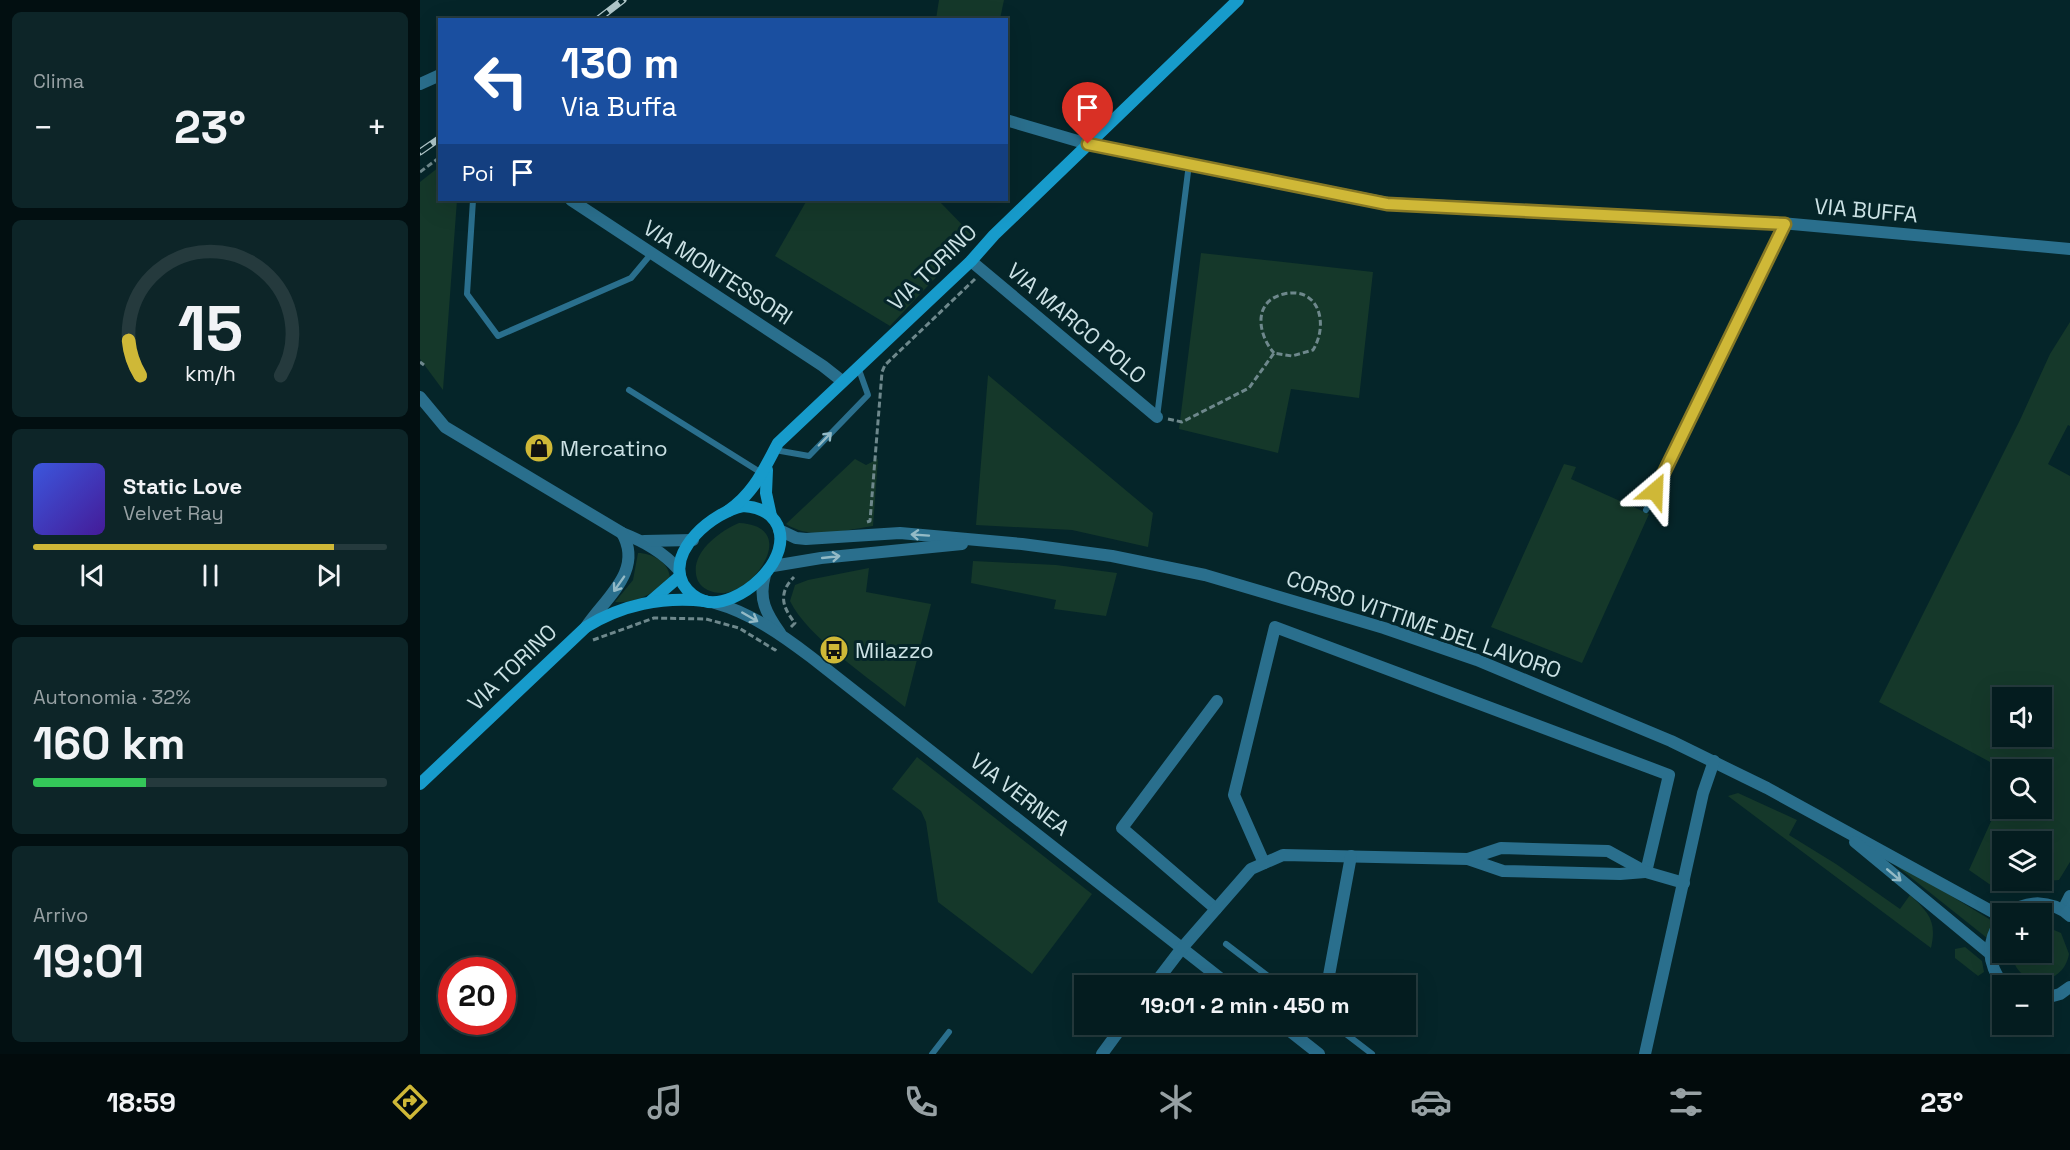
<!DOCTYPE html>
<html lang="it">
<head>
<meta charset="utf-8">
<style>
  body { margin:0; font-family:"Space Grotesk",sans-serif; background:#0d2528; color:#f1f3f6; height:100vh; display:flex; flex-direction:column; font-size:22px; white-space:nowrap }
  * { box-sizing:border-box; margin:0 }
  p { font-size:20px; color:#97a1a4 }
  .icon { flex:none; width:33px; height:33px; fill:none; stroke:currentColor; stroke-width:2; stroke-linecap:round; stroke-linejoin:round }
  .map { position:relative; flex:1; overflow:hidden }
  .details { display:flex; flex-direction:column; gap:12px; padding:12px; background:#020f11; width:420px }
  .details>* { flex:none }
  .guide { position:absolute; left:18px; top:18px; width:570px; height:183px; border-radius:0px; box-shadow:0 6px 24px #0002,0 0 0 2px #253a3d; background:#1a4fa0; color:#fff; overflow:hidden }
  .buttons { position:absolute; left:1572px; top:687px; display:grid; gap:12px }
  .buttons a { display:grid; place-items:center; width:60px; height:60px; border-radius:0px; background:#041c1f; box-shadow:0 6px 24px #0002,0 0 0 2px #253a3d; font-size:30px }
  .speed { position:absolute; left:18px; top:957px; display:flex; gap:12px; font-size:30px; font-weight:700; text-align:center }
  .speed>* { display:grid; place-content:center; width:78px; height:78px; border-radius:50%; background:#041c1f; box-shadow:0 6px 24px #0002,0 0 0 2px #253a3d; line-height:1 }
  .speed .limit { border:9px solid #d22; background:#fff; color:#111 }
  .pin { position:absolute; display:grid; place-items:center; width:51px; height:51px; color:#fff; margin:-62px -26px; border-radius:50% 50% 50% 0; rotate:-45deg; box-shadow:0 0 6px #0007 }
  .pin .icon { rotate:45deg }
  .me { position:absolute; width:66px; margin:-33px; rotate:26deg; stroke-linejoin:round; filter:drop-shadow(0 0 4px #0008) }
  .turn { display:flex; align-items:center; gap:21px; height:126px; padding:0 24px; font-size:27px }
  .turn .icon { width:78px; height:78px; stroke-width:2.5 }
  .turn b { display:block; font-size:42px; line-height:51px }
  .then { display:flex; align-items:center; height:57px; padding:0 24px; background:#0003; gap:12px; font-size:22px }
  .big { font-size:45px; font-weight:700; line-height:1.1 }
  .details .tile { flex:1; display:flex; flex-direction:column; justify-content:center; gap:9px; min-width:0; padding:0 21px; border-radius:9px; background:#0d2528 }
  .details .dial { align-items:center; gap:0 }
  .dial svg { height:156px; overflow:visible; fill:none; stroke:#253a3d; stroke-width:7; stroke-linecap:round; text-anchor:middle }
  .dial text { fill:#f1f3f6; stroke:none }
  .song { display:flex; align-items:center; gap:18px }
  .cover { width:72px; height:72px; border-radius:9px; background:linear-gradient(135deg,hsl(230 70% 55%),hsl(260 70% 35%)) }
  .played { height:6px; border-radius:3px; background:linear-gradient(90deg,#cfb837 85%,#253a3d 85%) }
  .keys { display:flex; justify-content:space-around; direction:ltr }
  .heat { display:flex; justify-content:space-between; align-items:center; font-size:33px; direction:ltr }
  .charge { height:9px; border-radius:4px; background:linear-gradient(90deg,#34c759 32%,#253a3d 0) }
  .trip { position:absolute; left:654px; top:975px; width:342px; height:60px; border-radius:0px; background:#041c1f; box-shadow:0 6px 24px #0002,0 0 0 2px #253a3d; font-weight:700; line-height:60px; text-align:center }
  .menu { display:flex; height:96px; justify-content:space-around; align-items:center; background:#020b0c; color:#97a1a4 }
  .menu .icon { width:42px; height:42px }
  .menu .active { color:#cfb837 }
  .menu b { font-size:27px; color:#f1f3f6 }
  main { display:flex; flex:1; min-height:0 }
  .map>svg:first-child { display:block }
  .green { fill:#15382a; fill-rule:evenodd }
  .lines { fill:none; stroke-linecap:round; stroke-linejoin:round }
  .path { stroke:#6e888c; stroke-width:3; stroke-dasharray:6 3; stroke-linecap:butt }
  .service { stroke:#2a6f8d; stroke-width:6 }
  .minor { stroke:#2a6f8d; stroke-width:12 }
  .secondary { stroke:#179bcb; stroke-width:12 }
  .rail-casing { stroke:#b0c7ca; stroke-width:7 }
  .rail { stroke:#052529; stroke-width:4.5; stroke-dasharray:14; stroke-linecap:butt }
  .oneway { stroke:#93bac6 }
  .route-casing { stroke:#877824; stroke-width:15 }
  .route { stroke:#cfb837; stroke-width:10 }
  .labels { text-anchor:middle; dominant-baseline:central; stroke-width:6; stroke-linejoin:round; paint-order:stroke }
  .street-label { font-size:22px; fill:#cce2e5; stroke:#052529 }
  .poi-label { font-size:22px; fill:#cce2e5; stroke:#052529; text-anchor:start }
</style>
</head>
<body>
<main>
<section class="details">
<div class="tile"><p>Clima</p>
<div class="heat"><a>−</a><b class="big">23°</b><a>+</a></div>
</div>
<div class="tile dial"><svg viewBox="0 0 100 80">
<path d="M14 69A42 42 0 1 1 86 69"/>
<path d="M14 69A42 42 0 0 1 8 51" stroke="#cfb837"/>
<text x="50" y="56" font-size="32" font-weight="700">15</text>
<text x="50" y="72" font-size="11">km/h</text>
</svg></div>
<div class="tile">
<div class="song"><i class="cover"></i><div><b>Static Love</b><p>Velvet Ray</p></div></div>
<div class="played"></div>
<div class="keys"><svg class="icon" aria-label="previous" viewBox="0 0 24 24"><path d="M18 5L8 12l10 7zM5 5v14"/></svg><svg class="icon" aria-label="pause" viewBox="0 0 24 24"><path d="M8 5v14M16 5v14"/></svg><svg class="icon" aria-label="next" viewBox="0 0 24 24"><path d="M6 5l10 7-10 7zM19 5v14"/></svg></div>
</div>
<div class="tile"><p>Autonomia · 32%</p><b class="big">160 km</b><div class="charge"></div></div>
<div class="tile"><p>Arrivo</p><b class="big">19:01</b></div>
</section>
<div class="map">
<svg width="1650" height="1054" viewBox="0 0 1650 1054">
  <rect width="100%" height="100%" fill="#052529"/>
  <!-- green -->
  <g class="green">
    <polygon points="519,0 584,0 580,19 516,19"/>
    <polygon points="19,167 20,200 37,200 23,390 0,359 0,182"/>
    <polygon points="387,200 518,200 554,237 470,326 355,256"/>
    <polygon points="781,253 953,272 939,398 871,389 858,453 759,429"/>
    <path d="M1650,322V426L1648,425L1628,464L1650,476V862L1639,880L1586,884L1575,888L1549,870L1582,797V808H1622V770L1583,769L1459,702L1600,420L1630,354ZM1582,698H1622V736H1582ZM1582,842H1622V880H1582Z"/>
    <polygon points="568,375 733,513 728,547 652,530 556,525"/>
    <path d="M435,459L446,465L458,459L453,526C423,530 393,541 366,524Z"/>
    <polygon points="1144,464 1156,467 1151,479 1229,514 1162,663 1071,627"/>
    <path d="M319,523C381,526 334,594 301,593C292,593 282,589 278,581C267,555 298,532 319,523Z"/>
    <path d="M218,553C232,553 249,562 250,578C236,592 217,604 195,602L213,580Z"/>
    <polygon points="553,561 636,565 697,573 686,616 634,609 636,600 551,583"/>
    <path d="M449,568L446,592L511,604L485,707C452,680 387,637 370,601L375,585L388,580Z"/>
    <polygon points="497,757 672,894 612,974 518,902 506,822 501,811 472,789"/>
    <path d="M1318,793L1377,820L1369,835L1416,864L1480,909L1490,895C1509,913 1517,921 1511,948L1308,796Z"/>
    <polygon points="1459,852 1574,922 1567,938"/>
    <path d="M1622,925L1641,933L1649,954C1643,989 1595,989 1592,953L1622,952Z"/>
    <polygon points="1545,947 1562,961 1564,972 1558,976 1535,958 1535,949"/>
  </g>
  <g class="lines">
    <!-- path -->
    <g class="path">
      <polyline points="0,172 20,157"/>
      <polyline points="0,362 4,365"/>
      <path d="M748,419L762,422L829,388L854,353L872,356L893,350C909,324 899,286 864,294C832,301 838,335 854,353"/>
      <polyline points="447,522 450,521 462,372 465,365 555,279"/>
      <path d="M371,627L375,623C362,607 358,593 374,577"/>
      <polyline points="173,640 234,618 286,619 319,628 355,650 357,647"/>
    </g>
    <!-- service -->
    <g class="service">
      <polyline points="53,200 47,294 78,336 211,278 231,254"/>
      <polyline points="209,390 343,474"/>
      <polyline points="737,417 769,164"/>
      <polyline points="355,450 389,456 448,395 438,367"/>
      <polyline points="1226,510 1365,224"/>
      <polyline points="806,944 861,986"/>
      <polyline points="913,1024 952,1054"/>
      <polyline points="512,1054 529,1032"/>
    </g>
    <!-- minor -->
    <g class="minor">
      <polyline points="0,84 20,75"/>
      <polyline points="586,120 668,144 967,203 1361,223 1650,249"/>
      <polyline points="151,200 403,366 422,381"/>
      <polyline points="551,261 737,417"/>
      <path d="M0,397L25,427L202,533C225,542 243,552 259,570"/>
      <polyline points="359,530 376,538 386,539 480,533 602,544 692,556 785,575 964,628 1057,660 1251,741 1347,788 1582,917"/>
      <polyline points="224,541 273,540"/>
      <polyline points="353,566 401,558 542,544"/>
      <path d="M345,575C338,599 346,613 360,633"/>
      <path d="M295,603C331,613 362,635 391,657L810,986"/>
      <path d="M166,627C185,598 224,571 202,533"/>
      <polyline points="1435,842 1568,952"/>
      <polyline points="1048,859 1083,871 1200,874 1225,872"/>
      <polyline points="844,863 814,795 855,627 1249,775 1226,872"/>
      <polyline points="796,909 702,828 797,701"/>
      <polyline points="1643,910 1650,896"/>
      <path d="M1588,914C1607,899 1632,900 1650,916"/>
      <path d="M1582,918C1566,943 1566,962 1584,986"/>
      <polyline points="733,986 762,948 831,869 863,855 1048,859 1081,848 1188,851 1226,872 1264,883"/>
      <polyline points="907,986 931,856"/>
      <polyline points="1622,999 1640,994 1650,987"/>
      <polyline points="861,1024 899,1054"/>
      <polyline points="682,1054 704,1024"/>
      <polyline points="1225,1054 1283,793 1294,761"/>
    </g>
    <!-- secondary -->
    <g class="secondary">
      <polyline points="347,470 346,493 351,516"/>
      <path d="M323,506C336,507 348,510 355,521C379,557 317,611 284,601C275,598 268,592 263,584C246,550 294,512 323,506Z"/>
      <path d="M308,511C334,493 343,471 358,443L551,261L574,235L818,0"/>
      <polyline points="231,601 260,576"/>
      <path d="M0,784L166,627C201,605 243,596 285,601"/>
    </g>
    <!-- rail casing -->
    <g class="rail-casing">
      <g id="rail">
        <polyline points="177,20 203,0"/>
        <polyline points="0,152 20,138"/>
      </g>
    </g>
    <!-- rail -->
    <use href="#rail" class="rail"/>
  </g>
  <!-- one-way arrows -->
  <defs><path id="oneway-shaft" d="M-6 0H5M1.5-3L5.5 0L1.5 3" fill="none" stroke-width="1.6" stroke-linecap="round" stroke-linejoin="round" transform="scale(1.5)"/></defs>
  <g class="oneway">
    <use href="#oneway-shaft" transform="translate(405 439) rotate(-46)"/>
    <use href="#oneway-shaft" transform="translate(500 535) rotate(-176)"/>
    <use href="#oneway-shaft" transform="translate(411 557) rotate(-6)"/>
    <use href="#oneway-shaft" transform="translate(199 584) rotate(125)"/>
    <use href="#oneway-shaft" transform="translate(330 617) rotate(30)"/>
    <use href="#oneway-shaft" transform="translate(1474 875) rotate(40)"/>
  </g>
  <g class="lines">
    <!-- route casing -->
    <g class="route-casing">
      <polyline id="route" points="668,144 967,204 1365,224 1235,491"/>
    </g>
    <!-- route -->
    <use href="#route" class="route"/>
  </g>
  <!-- icons -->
  <defs>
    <g id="shop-disc" transform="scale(1.5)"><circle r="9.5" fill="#cfb837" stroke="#052529"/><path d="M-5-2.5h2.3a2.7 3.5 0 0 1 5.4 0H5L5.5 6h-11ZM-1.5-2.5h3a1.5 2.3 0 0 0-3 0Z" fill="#111"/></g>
    <g id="bus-disc" transform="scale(1.5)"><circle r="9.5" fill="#cfb837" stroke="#052529"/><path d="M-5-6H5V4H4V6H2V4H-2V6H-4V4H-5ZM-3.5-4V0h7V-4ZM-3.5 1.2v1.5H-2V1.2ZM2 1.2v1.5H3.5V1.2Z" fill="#111"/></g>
  </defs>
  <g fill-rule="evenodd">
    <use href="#shop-disc" x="119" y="448"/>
    <use href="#bus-disc" x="414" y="650"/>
  </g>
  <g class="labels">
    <!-- street labels -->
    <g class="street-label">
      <text transform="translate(1446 210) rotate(5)">VIA BUFFA</text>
      <text transform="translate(512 267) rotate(-44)">VIA TORINO</text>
      <text transform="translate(298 272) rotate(33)">VIA MONTESSORI</text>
      <text transform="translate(657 323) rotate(40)">VIA MARCO POLO</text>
      <text transform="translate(1004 624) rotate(19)">CORSO VITTIME DEL LAVORO</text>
      <text transform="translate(92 667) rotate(-44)">VIA TORINO</text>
      <text transform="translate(600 794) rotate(38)">VIA VERNEA</text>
    </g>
    <!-- poi labels -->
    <g class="poi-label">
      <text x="140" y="448">Mercatino</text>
      <text x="435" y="650">Milazzo</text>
    </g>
  </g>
</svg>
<div class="buttons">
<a><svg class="icon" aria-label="sound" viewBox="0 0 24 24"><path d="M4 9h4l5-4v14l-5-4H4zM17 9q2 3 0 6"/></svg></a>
<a><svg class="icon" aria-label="search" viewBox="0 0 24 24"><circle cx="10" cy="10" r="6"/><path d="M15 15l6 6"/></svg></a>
<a><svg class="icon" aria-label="layers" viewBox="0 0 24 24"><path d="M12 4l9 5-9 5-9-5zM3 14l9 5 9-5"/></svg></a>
<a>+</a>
<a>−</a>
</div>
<div class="speed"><div class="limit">20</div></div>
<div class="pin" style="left:668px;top:144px;background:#d93025"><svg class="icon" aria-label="arrive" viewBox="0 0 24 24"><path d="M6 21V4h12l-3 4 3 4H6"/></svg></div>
<svg class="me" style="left:1235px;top:491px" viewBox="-20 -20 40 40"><path d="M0-17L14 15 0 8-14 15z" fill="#cfb837" stroke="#fff" stroke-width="4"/></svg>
<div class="trip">19:01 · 2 min · 450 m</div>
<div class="guide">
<div class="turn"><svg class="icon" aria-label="left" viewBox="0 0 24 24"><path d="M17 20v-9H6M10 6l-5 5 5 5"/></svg><div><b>130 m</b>Via Buffa</div></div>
<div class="then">Poi<svg class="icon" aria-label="arrive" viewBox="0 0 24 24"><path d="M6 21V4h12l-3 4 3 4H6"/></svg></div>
</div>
</div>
</main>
<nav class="menu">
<b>18:59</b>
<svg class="icon active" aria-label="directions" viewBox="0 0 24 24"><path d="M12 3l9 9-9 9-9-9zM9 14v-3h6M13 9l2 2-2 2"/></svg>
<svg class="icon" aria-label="music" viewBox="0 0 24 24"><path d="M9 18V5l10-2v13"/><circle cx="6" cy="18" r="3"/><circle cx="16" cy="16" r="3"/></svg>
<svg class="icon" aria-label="phone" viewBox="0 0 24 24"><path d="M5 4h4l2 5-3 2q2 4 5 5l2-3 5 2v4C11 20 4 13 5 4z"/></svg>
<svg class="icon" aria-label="climate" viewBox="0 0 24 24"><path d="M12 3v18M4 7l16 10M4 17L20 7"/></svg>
<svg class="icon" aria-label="car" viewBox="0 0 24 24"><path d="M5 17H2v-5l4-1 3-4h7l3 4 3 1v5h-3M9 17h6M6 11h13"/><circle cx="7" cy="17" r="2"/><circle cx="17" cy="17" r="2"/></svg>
<svg class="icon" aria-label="filters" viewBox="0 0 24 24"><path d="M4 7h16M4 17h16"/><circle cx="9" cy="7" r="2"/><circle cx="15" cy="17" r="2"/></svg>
<b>23°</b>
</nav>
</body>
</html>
